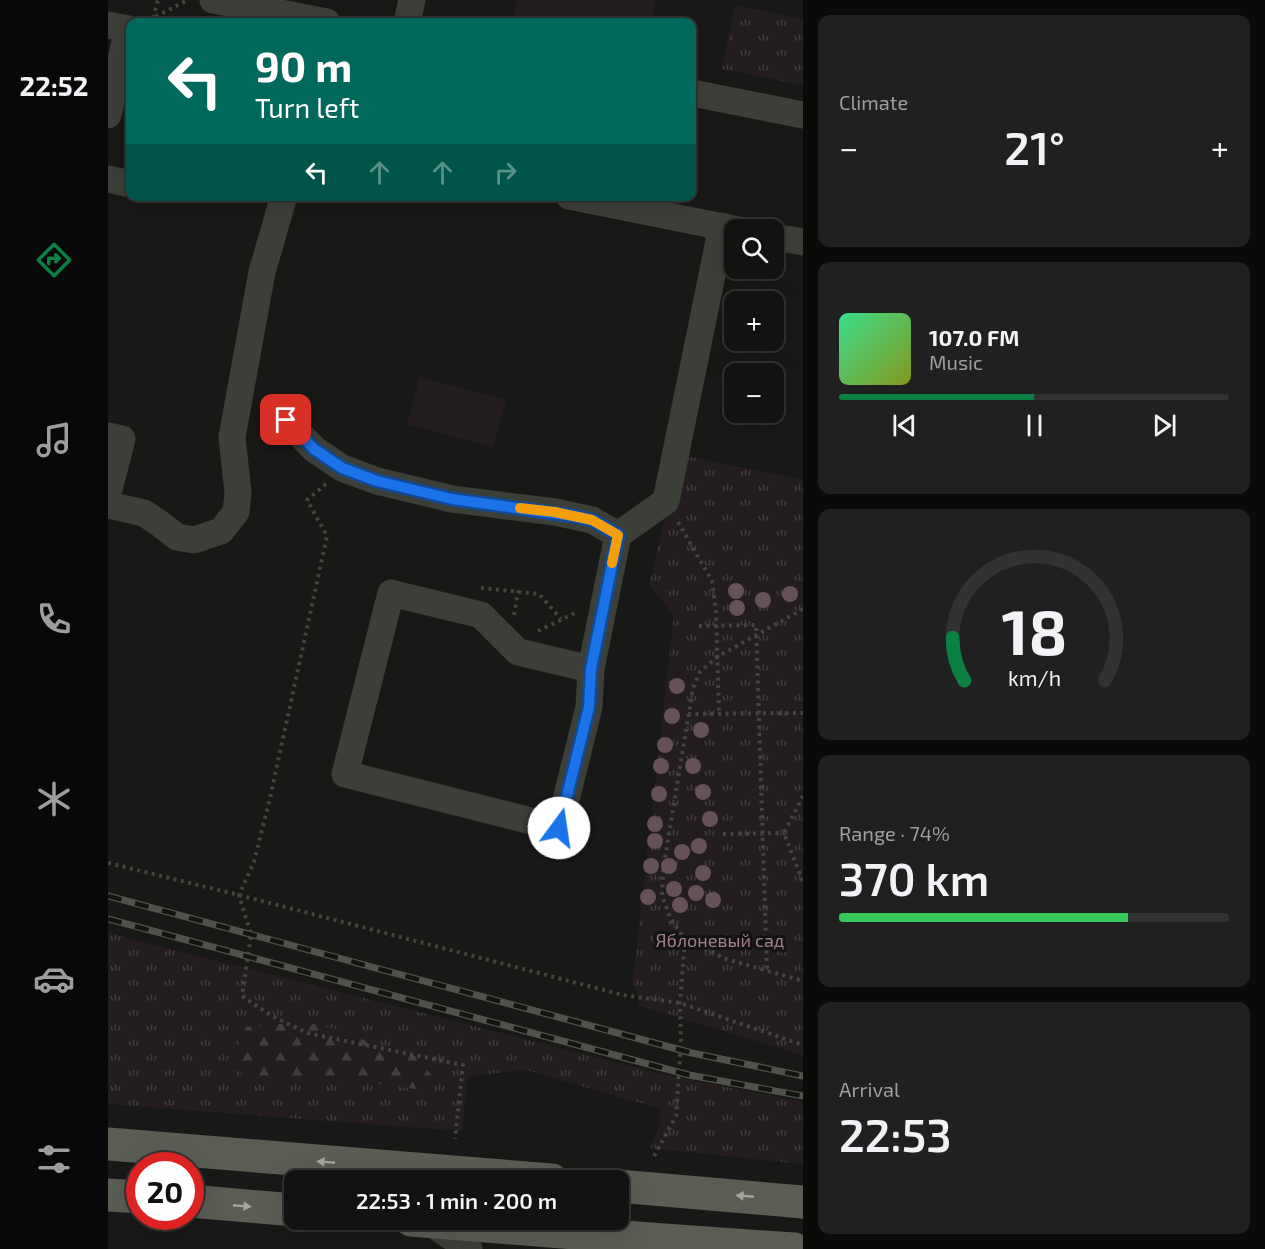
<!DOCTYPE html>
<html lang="en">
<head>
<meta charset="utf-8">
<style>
  body { margin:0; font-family:"Exo 2",sans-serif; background:#1f201f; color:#f1f3f6; height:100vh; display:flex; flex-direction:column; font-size:22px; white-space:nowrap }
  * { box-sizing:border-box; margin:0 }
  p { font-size:20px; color:#9c9e9f }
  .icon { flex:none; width:33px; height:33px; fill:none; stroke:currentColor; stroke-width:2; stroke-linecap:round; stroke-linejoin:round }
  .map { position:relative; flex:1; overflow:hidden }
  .drawer { display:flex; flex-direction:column; gap:15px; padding:15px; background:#0a0a09; width:462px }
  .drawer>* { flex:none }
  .top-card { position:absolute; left:18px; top:18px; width:570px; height:183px; border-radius:12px; box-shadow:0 6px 24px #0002,0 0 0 2px #313231; background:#00695c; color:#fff; overflow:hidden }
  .tools { position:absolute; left:616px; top:219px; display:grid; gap:12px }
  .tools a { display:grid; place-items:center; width:60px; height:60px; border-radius:12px; background:#121311; box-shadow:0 6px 24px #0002,0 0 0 2px #313231; font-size:30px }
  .speed { position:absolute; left:18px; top:1152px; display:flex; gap:12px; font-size:30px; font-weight:700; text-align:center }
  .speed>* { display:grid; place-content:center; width:78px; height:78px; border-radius:50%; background:#121311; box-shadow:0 6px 24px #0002,0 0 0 2px #313231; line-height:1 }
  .speed .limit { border:9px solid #d22; background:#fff; color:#111 }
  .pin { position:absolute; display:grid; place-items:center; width:51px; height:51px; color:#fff; margin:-26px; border-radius:12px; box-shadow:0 3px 9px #0006 }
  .me { position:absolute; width:66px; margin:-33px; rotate:14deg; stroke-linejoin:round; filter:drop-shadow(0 0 4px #0008) }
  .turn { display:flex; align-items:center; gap:21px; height:126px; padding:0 30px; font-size:27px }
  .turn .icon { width:78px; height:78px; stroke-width:2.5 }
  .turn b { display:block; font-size:42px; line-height:51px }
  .lanes { display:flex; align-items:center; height:57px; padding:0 30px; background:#0003; justify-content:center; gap:30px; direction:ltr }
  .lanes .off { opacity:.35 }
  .big { font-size:45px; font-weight:600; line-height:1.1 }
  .drawer .widget { flex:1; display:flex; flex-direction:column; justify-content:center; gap:9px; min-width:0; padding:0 21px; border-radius:12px; background:#1f201f }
  .drawer .dial { align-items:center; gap:0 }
  .dial svg { height:156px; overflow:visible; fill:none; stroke:#313231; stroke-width:7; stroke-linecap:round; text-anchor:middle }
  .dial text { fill:#f1f3f6; stroke:none }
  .song { display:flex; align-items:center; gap:18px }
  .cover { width:72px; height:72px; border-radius:9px; background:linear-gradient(135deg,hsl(150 70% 55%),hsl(70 70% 35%)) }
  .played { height:6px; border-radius:3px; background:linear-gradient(90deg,#0b8043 50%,#313231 50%) }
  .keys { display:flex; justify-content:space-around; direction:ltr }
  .heat { display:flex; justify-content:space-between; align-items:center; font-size:33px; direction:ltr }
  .charge { height:9px; border-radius:4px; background:linear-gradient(90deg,#34c759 74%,#313231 0) }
  .trip { position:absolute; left:176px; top:1170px; width:345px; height:60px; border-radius:12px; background:#121311; box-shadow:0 6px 24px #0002,0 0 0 2px #313231; font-weight:600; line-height:60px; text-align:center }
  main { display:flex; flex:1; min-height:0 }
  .tab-bar { display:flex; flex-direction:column; width:108px; justify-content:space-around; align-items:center; background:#070807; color:#9c9e9f }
  .tab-bar .icon { width:42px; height:42px }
  .tab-bar .selected { color:#0b8043 }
  .tab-bar b { font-size:27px; color:#f1f3f6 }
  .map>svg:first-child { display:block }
  .grass { fill:url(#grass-tufts) }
  .forest { fill:url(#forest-firs) }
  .pitch { fill:#241d1f }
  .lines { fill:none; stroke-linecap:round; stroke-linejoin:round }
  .path { stroke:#43453e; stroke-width:4; stroke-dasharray:3 4.5; stroke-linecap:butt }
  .minor { stroke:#3c3e38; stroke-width:27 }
  .major { stroke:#5a5d54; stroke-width:33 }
  .rail-casing { stroke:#51534b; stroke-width:7 }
  .rail { stroke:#131412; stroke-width:4.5; stroke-dasharray:14; stroke-linecap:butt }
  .tree { fill:#665159 }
  .oneway { fill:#a4a798 }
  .route-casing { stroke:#114b97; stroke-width:15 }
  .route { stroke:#1a73e8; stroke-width:10 }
  .slow { stroke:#f59e0b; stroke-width:10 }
  .labels { text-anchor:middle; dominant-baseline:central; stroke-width:6; stroke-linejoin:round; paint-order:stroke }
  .park-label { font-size:18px; fill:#a57f8f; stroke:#131412 }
</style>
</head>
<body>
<main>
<nav class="tab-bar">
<b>22:52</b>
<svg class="icon selected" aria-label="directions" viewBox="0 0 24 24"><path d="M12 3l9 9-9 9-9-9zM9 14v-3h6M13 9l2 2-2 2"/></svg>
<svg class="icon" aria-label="music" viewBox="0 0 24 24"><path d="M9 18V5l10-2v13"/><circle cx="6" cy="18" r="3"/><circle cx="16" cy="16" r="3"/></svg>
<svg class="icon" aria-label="phone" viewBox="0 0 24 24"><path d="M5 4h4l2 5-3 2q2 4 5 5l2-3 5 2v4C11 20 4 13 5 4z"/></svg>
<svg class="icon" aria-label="climate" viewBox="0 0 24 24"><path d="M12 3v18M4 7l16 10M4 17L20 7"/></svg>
<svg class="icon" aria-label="car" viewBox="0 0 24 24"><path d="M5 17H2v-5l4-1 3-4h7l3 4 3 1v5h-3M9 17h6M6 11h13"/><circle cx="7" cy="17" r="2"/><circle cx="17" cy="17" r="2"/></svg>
<svg class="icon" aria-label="filters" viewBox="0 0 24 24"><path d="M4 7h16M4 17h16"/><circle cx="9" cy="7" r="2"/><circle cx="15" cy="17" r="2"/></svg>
</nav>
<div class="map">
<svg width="695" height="1249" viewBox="0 0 695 1249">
  <defs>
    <pattern id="grass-tufts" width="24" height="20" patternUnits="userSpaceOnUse" patternTransform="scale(1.5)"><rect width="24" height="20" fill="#241d1f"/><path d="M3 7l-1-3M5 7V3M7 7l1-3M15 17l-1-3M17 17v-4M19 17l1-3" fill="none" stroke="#423c3d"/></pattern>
    <pattern id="forest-firs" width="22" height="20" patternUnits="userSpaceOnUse" patternTransform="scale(1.5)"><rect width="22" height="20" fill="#241d1f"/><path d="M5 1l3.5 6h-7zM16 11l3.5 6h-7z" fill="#423c3d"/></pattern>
  </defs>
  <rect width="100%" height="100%" fill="#181917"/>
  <!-- grass -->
  <g class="grass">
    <polygon points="627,5 695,19 695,85 614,69"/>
    <polygon points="572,455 695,480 695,1055 532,1006 525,980 566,615 541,585"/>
    <polygon points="0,933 566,1077 695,1102 695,1164 542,1148 552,1125 553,1109 418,1070 360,1076 354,1131 0,1104"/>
  </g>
  <!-- forest -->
  <polygon class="forest" points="196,1022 232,1030 268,1045 303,1052 328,1080 315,1090 209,1076 134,1077 128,1049 138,1027"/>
  <!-- pitch -->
  <g class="pitch">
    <polygon points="409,0 548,0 544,22 404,22"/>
    <polygon points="312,377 398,400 385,447 299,424"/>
  </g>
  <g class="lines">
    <!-- path -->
    <g class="path">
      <polyline points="45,18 50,0"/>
      <polyline points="41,20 80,0"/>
      <polyline points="218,484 199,500 219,536 162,798 146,862 131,895 143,935 134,996 164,1016 199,1033 355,1065 347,1139"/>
      <polyline points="570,522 604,581 608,611 611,714"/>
      <polyline points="373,588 431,594 453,619"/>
      <polyline points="695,609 609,657 592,672 585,688 555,870 554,895 563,920 577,939 618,959 695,981"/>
      <polyline points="406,615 410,591"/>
      <polyline points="591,626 648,625 659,971"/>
      <polyline points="430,631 469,612"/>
      <polyline points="580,714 695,713"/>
      <polyline points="695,796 676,833 695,882"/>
      <polyline points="615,834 676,833"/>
      <polyline points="0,863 131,895 515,995 572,1003 695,1045"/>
      <polyline points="546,1156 568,1116 573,1042 572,1003 577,939"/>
    </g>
    <!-- minor -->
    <g class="minor">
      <polyline points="105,0 219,22"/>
      <polyline points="299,22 304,0"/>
      <polyline points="0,25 20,29 0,115"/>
      <polyline points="584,93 695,115"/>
      <polyline points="0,179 22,184"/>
      <polyline points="461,196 630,230"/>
      <polyline points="666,237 695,242"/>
      <polyline points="178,420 206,449 234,468 269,481 344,499 447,512 484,520 510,535"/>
      <polyline points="0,436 14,439 0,493"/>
      <polyline points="0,505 36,513 51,523 69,537 86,540 113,531 128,512 130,493 124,437 154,272 176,196"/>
      <polyline points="483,669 410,652 373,615 283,593 237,774 451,828 481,707 483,669 510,535 558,501 614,226"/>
      <polyline points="320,1221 361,1249"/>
    </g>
    <!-- major -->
    <g class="major">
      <polyline points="0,1144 444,1180"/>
      <polyline points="510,1186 695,1202"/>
      <polyline points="0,1195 32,1197"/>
      <polyline points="82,1201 186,1210"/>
      <polyline points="303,1220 542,1239 686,1249"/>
    </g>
    <!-- rail casing -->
    <g class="rail-casing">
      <g id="rail">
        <polyline points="0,896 584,1053 695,1076"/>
        <polyline points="0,919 581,1075 695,1096"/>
      </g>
    </g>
    <!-- rail -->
    <use href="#rail" class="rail"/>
  </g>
  <!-- trees -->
  <g class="tree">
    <circle cx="628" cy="591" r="8"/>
    <circle cx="682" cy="594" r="8"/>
    <circle cx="655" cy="600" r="8"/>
    <circle cx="629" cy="608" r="8"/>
    <circle cx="569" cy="686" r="8"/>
    <circle cx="564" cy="716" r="8"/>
    <circle cx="593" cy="730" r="8"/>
    <circle cx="557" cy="745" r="8"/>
    <circle cx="553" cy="766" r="8"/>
    <circle cx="585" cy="766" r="8"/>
    <circle cx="595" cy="792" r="8"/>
    <circle cx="551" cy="794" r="8"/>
    <circle cx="602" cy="819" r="8"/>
    <circle cx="547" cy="824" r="8"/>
    <circle cx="547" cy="841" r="8"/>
    <circle cx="591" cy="846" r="8"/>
    <circle cx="574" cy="852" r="8"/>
    <circle cx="543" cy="866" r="8"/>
    <circle cx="561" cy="866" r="8"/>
    <circle cx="595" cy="873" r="8"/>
    <circle cx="566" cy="889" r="8"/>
    <circle cx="588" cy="893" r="8"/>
    <circle cx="540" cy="897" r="8"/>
    <circle cx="605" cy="900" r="8"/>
    <circle cx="572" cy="905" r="8"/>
  </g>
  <!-- one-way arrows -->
  <defs><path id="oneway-solid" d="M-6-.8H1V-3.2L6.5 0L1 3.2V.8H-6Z" transform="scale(1.5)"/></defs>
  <g class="oneway">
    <use href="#oneway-solid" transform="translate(218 1162) rotate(-175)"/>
    <use href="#oneway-solid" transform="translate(637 1196) rotate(-175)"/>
    <use href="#oneway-solid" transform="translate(134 1206) rotate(5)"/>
  </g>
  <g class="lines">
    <!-- route casing -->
    <g class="route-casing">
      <polyline id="route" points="178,420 206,449 234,468 269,481 344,499 465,516 484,520 510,535 483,669 481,707 451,828"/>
    </g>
    <!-- route -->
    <use href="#route" class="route"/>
    <!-- slow -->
    <polyline class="slow" points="412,508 447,512 484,520 510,535 504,563"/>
  </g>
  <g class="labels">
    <!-- park labels -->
    <g class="park-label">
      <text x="612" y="940">Яблоневый сад</text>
    </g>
  </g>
</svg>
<div class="tools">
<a><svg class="icon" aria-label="search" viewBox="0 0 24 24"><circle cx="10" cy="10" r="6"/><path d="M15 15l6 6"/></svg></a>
<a>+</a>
<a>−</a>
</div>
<div class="speed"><div class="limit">20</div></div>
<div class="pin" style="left:178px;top:420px;background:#d93025"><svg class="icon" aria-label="arrive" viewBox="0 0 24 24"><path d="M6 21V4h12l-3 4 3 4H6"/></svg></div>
<svg class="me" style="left:451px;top:828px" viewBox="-20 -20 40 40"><circle r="19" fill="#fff"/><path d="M0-13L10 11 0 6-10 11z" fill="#1a73e8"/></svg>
<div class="trip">22:53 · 1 min · 200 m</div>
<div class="top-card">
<div class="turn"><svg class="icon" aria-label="left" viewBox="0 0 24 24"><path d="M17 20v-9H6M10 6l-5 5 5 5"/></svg><div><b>90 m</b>Turn left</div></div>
<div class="lanes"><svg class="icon" aria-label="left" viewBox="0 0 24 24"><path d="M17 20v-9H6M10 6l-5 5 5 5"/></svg><svg class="icon off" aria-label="ahead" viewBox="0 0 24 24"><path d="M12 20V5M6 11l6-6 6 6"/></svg><svg class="icon off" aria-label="ahead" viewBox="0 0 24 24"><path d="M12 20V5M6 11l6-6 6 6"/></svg><svg class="icon off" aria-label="right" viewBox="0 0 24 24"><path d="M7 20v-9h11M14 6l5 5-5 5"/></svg></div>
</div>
</div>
<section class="drawer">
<div class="widget"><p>Climate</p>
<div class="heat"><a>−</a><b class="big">21°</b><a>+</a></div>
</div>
<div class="widget">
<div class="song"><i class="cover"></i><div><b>107.0 FM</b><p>Music</p></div></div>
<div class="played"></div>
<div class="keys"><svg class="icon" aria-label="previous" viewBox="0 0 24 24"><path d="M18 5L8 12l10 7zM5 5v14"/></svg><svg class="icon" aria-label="pause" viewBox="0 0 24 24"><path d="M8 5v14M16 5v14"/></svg><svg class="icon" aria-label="next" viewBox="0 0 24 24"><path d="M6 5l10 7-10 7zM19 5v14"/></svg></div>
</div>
<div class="widget dial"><svg viewBox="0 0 100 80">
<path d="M14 69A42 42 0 1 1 86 69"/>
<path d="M14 69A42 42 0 0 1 8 47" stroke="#0b8043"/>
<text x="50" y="56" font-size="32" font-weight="700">18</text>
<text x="50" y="72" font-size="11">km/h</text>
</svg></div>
<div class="widget"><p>Range · 74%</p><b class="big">370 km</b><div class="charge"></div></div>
<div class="widget"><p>Arrival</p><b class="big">22:53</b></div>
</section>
</main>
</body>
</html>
